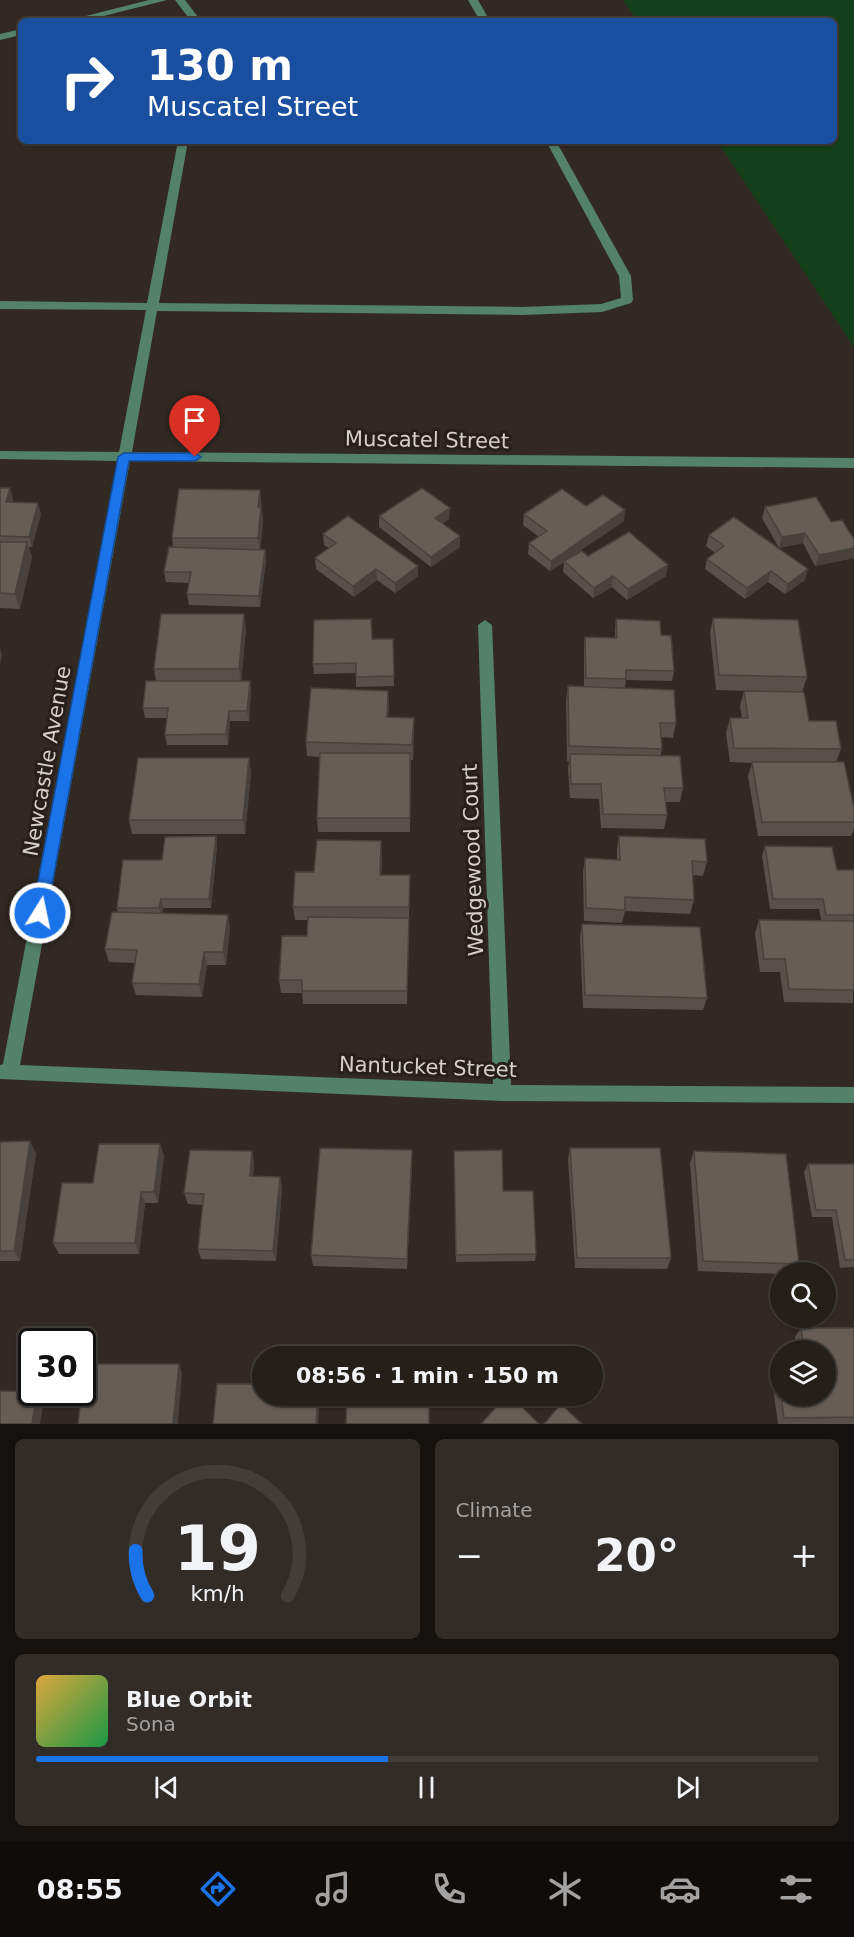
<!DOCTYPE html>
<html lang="en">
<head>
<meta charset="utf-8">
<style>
  body { margin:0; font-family:"DejaVu Sans",sans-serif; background:#312c27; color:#f1f3f6; height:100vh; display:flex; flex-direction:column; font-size:22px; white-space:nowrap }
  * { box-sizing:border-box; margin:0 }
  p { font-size:20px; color:#a3a2a2 }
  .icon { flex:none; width:33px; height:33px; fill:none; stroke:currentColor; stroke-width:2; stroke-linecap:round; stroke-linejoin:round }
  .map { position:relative; height:1424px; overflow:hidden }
  .panel { display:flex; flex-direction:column; gap:15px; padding:15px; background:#14110e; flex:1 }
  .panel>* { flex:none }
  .guide { position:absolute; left:18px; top:18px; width:819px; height:126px; border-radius:9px; box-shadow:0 2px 4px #0004,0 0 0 2px #423d39; background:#1a4fa0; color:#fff; overflow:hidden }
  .fabs { position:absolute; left:770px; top:1262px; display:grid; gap:12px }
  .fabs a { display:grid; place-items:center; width:66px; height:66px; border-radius:50%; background:#251f1a; box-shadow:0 2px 4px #0004,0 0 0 2px #423d39; font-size:30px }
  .speed { position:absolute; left:18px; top:1328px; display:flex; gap:12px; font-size:30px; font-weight:700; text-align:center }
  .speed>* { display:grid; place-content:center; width:78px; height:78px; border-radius:50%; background:#251f1a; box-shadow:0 2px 4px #0004,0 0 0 2px #423d39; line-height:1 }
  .speed .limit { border:3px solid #111; border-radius:9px; background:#fff; color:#111 }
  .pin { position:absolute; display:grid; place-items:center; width:51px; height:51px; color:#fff; margin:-62px -26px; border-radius:50% 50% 50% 0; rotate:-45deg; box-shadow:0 0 6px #0007 }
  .pin .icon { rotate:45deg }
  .me { position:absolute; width:66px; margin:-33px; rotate:10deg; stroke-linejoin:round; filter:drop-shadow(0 0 4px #0008) }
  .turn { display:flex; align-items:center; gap:21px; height:126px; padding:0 30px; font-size:27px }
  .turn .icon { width:78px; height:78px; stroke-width:2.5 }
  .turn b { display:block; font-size:42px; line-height:51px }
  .big { font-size:45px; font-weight:800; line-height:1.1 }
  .panel .widget { flex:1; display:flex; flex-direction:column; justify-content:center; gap:9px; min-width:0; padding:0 21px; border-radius:9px; background:#312c27 }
  .panel .dial { align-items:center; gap:0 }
  .dial svg { height:156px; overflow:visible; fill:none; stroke:#423d39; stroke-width:7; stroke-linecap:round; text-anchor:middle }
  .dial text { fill:#f1f3f6; stroke:none }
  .song { display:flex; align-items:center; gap:18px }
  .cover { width:72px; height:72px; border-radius:9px; background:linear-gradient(135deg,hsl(40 70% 55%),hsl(140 70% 35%)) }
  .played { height:6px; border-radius:3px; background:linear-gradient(90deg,#1a73e8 45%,#423d39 45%) }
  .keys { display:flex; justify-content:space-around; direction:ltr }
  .heat { display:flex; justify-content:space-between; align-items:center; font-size:33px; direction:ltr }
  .panel .tiles { flex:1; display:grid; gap:15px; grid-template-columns:1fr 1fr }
  .widget:last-child { grid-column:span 2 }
  .trip { position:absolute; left:252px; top:1346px; width:351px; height:60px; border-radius:30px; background:#251f1a; box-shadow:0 2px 4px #0004,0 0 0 2px #423d39; font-weight:800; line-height:60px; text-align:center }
  .tabs { display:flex; height:96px; justify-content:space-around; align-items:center; background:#0f0c0a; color:#a3a2a2 }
  .tabs .icon { width:42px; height:42px }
  .tabs .current { color:#1a73e8 }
  .tabs b { font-size:27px; color:#f1f3f6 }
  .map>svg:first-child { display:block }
  .green { fill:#133f1a }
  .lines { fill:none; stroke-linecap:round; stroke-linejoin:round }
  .minor { fill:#538268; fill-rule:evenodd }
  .wall { fill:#595049 }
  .shaded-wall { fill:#48413c }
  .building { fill:#675d55; stroke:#48413c; stroke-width:1.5 }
  .route { fill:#1a73e8; stroke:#114b97; stroke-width:1.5 }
  .labels { text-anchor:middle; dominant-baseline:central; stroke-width:6; stroke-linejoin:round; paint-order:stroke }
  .street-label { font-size:21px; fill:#d6d0cc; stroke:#271f19 }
</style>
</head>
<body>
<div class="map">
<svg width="854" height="1424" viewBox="0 0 854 1424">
  <rect width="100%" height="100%" fill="#312922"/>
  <!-- green -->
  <polygon class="green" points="623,0 854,0 854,347 717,141 834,141 834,21 637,21"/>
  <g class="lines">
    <!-- minor -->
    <g class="minor">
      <polygon points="149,0 167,0 84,21 66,21"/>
      <polygon points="175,0 185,0 201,21 191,21"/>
      <polygon points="468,0 478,0 490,21 480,21"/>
      <polygon points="21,29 21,35 0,40 0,34"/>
      <polygon points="178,141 188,141 159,303 522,307 601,304 621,298 619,276 546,141 556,141 631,276 633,300 631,303 602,312 522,315 157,311 132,452 854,458 854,468 130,461 20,1065 493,1084 478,625 485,620 492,625 511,1085 854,1087 854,1103 502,1101 0,1079 0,1065 3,1064 117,461 0,459 0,451 119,452 146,310 0,309 0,301 147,303"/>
    </g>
  </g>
  <!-- wall -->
  <g class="wall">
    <polygon points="0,488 13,499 12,503 41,514 32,547 29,547 32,557 20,609 0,608"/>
    <polygon points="260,490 263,522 260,549 265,550 266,560 260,607 189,605 187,594 189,583 166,582 164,572 173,547 172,538"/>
    <polygon points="586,506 624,521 568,559 588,556 666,576 627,600 612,587 593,598 563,572 564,562 550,571 528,554 529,543 539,537 523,525 524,514"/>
    <polygon points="765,507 831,522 854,539 854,558 815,566 803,543 779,548 762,518"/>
    <polygon points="379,516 449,519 442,524 460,536 460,547 431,567 379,527"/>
    <polygon points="323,534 418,566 418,576 395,593 377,580 354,597 316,569 315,558 329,548 324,545"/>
    <polygon points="709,535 805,580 785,594 768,582 745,599 705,569 707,559 715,553 706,546"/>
    <polygon points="713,618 807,677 802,692 809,721 841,749 836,762 854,808 854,829 851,836 758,836 748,776 752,763 730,762 726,733 730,718 742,718 740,706 744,691 752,691 716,690 710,633"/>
    <polygon points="616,619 661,635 674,671 672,681 626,680 625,688 676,723 673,738 661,737 662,749 660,756 683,788 680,802 666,802 667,815 664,829 601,828 599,799 570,798 568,769 569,761 567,761 566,701 568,686 584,687 584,648 585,637 615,638 615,630"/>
    <polygon points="246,629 241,681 250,681 251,691 249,721 230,721 228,745 167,745 165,735 167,718 145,718 143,708 156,681 154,669"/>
    <polygon points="372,639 393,639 394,686 356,687 356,673 314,674 313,664"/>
    <polygon points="389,705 388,717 414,718 413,760 411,760 410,832 318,832 317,818 320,757 307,756 306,742"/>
    <polygon points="249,758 251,773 245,834 132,834 129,820"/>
    <polygon points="216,836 217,846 211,908 163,908 162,913 230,928 226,965 207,965 202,997 136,995 132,983 135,963 109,962 105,949 118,912 117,908 162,860"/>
    <polygon points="619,836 707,862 703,876 692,875 694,900 690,914 625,911 622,923 584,921 583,872 585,858 617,860 617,850"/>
    <polygon points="765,846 837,870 854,870 853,1003 784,1002 780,972 760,972 755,933 759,920 821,920 819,909 770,909 762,856"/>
    <polygon points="382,855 381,875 410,875 407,1004 303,1004 302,993 281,993 279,980 307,936 308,920 295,920 293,907 314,872"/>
    <polygon points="582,924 707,998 703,1010 583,1008 580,938"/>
    <polygon points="0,1142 36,1153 20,1261 0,1261"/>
    <polygon points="570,1148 671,1258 667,1269 575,1268 568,1159"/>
    <polygon points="252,1151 254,1163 253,1176 280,1177 282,1188 276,1261 201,1259 198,1249 203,1205 188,1204 184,1193"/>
    <polygon points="694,1151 799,1264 795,1272 780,1272 780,1274 698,1271 690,1163"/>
    <polygon points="164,1155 158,1203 145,1203 139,1254 59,1254 53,1243 93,1183"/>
    <polygon points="454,1159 503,1191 536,1254 535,1261 456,1262"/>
    <polygon points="412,1162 407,1269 313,1266 311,1255"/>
    <polygon points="808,1164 854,1164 854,1267 840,1268 832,1217 812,1217 804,1172"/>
    <polygon points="801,1328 854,1328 854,1424 778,1424 770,1366 775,1357 780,1357 780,1395 825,1395 825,1350 797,1350 795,1337"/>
  </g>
  <!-- shaded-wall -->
  <g class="shaded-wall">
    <polygon points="10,488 13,499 9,513 6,502"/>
    <polygon points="260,490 263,522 260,553 258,538 258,507"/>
    <polygon points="38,503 41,514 32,547 29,537"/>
    <polygon points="450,508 449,519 435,529 435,518"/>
    <polygon points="625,510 624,521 550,571 551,561"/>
    <polygon points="805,533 803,543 779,548 782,537"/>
    <polygon points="460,536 460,547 431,567 431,557"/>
    <polygon points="27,542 32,557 20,609 15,594"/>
    <polygon points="854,548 854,558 815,566 819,555"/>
    <polygon points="265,550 266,560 260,607 259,596"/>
    <polygon points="668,565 666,576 627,600 628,589"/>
    <polygon points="418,566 418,576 395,593 395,583"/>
    <polygon points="376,569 377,580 354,597 353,586"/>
    <polygon points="808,569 805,580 785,594 788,584"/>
    <polygon points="771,571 768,582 745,599 747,588"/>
    <polygon points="613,576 612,587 593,598 594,588"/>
    <polygon points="244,614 246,629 241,684 239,669"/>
    <polygon points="0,648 2,655 0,665"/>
    <polygon points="250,681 251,691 249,721 247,711"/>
    <polygon points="388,691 389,705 387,732 387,717"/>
    <polygon points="229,711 230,721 228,745 226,734"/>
    <polygon points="414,718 414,733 413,760 412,745"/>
    <polygon points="249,758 251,773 245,834 243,820"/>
    <polygon points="216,836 217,846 211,908 209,899"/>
    <polygon points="381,841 382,855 381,888 380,875"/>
    <polygon points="161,899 163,908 162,917 159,908"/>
    <polygon points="228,915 230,928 226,965 223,952"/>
    <polygon points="204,952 207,965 202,997 199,984"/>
    <polygon points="30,1141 36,1153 20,1261 14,1251"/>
    <polygon points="160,1144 164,1155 158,1203 154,1192"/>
    <polygon points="412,1150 412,1162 407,1269 407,1259"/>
    <polygon points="252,1151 254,1163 252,1187 250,1176"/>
    <polygon points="280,1177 282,1188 276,1261 273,1251"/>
    <polygon points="141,1192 145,1203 139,1254 135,1243"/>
    <polygon points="179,1364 182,1373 178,1424 173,1424"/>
    <polygon points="37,1392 44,1400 40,1424 32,1424"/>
    <polygon points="318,1395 320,1395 318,1424 316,1424"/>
  </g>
  <!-- building -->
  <g class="building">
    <polygon points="0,488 10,488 6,502 38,503 29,537 0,536"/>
    <polygon points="422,488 450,508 435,518 460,536 431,557 379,516"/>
    <polygon points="179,489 260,490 258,507 261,507 258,538 172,538"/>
    <polygon points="562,489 586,506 603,495 625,510 551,561 529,543 547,531 524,514"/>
    <polygon points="816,497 831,522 842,520 854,539 854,548 819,555 805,533 782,537 765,507"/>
    <polygon points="348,516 418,566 395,583 376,569 353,586 315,558 336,543 323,534"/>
    <polygon points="734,517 808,569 788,584 771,571 747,588 707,559 724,546 709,535"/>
    <polygon points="629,532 668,565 628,589 613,576 594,588 564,561 582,551 588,556"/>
    <polygon points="0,542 27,542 15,594 0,593"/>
    <polygon points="169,547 265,550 259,596 187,594 191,572 164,572"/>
    <polygon points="161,614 244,614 239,669 154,669"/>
    <polygon points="713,618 798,620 807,677 719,675"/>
    <polygon points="371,619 372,639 393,639 394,676 356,677 356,663 313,664 314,620"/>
    <polygon points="616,619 660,621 661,635 671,636 674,671 626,670 626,679 586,678 585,637 617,638"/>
    <polygon points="146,681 250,681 247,711 229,711 226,734 165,735 168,708 143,708"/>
    <polygon points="568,686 674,690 676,723 660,723 662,749 569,746"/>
    <polygon points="311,688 388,691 387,717 414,718 412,745 306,742"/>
    <polygon points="744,691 804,692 809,721 836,721 841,749 734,748 730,718 748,718"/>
    <polygon points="320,753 410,753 410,818 317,818"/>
    <polygon points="570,754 680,756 683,788 664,788 667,815 603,814 601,784 571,784"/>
    <polygon points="138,758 249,758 243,820 129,820"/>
    <polygon points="752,762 844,762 854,808 854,822 762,822"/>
    <polygon points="216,836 209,899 161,899 159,908 117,908 123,860 162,860 165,837"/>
    <polygon points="619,836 705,839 707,862 692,861 694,900 625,897 625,910 586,908 585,858 620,860"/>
    <polygon points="317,840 381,841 380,875 410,875 409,907 293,907 295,872 314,872"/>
    <polygon points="765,846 832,847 837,870 854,870 854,915 826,915 823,899 773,899"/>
    <polygon points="112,912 228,915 223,952 204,952 199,984 132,983 137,950 105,949"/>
    <polygon points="308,917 409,918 407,991 302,991 302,980 279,980 282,936 307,936"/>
    <polygon points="759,920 854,921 854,990 789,989 785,959 764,959"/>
    <polygon points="582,924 700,927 707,998 585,995"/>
    <polygon points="30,1141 14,1251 0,1251 0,1142"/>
    <polygon points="99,1144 160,1144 154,1192 141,1192 135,1243 53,1243 62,1183 93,1183"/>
    <polygon points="320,1148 412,1150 407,1259 311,1255"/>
    <polygon points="570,1148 660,1148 671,1258 577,1258"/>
    <polygon points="190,1150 252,1151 250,1176 280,1177 273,1251 198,1249 204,1194 184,1193"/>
    <polygon points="502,1150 503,1191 533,1191 536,1254 456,1255 454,1151"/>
    <polygon points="694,1151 786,1154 799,1264 703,1261"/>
    <polygon points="808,1164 854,1164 854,1260 845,1260 836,1210 816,1210"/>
    <polygon points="801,1328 854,1328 854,1417 784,1418 781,1395 825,1395 825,1350 804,1350"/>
    <polygon points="775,1357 780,1357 780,1391"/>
    <polygon points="85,1364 179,1364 173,1424 78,1424"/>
    <polygon points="217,1384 262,1384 262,1395 318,1395 316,1424 213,1424"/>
    <polygon points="0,1391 37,1392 32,1424 0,1424"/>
    <polygon points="347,1395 429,1395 429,1424 346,1424"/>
    <polygon points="507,1395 510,1395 539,1424 481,1424"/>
    <polygon points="561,1404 582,1424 544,1424"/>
  </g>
  <!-- route -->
  <polygon class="route" points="124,453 195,453 201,457 195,461 129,461 47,913 45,917 40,919 35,917 32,913 118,457"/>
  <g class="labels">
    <!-- street labels -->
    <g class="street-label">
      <text transform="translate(427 440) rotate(1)">Muscatel Street</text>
      <text transform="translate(47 761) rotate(-80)">Newcastle Avenue</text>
      <text transform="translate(473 860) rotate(-92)">Wedgewood Court</text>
      <text transform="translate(428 1067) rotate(2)">Nantucket Street</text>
    </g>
  </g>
</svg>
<div class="fabs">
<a><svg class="icon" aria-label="search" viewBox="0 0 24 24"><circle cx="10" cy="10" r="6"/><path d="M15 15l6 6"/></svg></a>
<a><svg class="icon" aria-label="layers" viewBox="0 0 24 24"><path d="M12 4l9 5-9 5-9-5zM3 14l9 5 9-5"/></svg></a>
</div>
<div class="speed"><div class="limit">30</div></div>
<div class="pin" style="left:195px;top:457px;background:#d93025"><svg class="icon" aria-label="arrive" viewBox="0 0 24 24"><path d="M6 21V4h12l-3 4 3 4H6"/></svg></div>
<svg class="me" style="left:40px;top:913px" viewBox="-20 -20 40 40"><circle r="17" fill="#1a73e8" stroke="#fff" stroke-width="3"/><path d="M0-11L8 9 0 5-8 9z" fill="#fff"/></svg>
<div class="trip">08:56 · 1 min · 150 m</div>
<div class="guide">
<div class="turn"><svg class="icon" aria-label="right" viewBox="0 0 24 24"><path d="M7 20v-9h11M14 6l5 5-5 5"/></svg><div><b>130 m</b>Muscatel Street</div></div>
</div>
</div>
<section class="panel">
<div class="tiles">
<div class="widget dial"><svg viewBox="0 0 100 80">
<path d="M14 69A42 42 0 1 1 86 69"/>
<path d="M14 69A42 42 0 0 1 8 46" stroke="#1a73e8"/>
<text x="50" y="56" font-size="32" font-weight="700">19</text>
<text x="50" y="72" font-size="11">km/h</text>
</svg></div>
<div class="widget"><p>Climate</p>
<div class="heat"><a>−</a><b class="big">20°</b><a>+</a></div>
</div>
<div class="widget">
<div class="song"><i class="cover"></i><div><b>Blue Orbit</b><p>Sona</p></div></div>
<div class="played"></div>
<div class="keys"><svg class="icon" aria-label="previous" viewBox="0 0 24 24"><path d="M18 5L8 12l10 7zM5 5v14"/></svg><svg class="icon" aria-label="pause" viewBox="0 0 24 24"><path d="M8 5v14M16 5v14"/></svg><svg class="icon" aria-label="next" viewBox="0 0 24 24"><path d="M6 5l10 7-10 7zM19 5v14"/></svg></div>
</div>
</div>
</section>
<nav class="tabs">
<b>08:55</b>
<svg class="icon current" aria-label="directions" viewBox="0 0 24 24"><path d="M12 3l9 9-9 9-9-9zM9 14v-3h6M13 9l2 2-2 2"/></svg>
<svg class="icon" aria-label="music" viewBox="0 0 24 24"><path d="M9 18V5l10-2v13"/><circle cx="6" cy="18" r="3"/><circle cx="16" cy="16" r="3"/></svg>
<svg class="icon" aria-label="phone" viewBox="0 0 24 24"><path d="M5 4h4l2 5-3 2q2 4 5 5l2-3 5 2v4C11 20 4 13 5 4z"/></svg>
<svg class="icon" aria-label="climate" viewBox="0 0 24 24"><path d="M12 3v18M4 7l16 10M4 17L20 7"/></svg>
<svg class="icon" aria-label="car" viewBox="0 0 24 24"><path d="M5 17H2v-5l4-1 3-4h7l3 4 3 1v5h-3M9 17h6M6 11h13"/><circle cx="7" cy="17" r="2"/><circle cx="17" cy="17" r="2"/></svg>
<svg class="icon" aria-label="filters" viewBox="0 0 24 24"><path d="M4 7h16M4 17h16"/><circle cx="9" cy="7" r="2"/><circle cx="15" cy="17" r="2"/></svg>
</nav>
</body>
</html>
